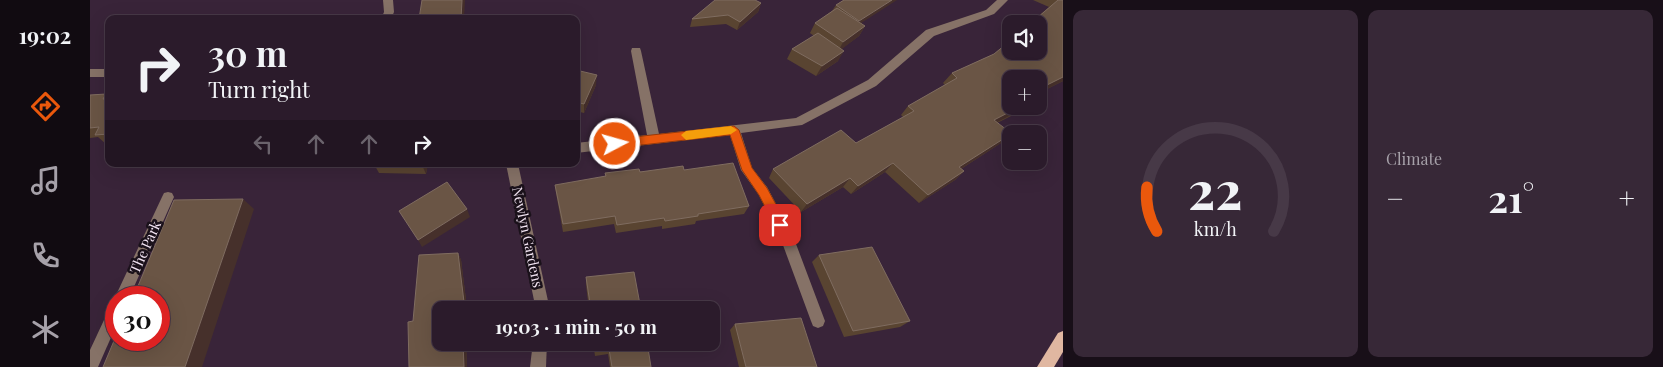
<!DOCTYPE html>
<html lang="en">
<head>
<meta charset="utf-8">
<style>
  body { margin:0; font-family:"Playfair Display",serif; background:#372837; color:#f1f3f6; height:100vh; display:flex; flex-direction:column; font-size:19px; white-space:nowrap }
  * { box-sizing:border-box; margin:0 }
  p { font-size:16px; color:#a6a1a9 }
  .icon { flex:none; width:28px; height:28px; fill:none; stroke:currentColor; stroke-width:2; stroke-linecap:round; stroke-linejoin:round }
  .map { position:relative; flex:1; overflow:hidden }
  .drawer { display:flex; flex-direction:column; gap:10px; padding:10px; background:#180f18; width:600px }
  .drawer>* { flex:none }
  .guide { position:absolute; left:15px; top:15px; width:475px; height:152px; border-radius:10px; box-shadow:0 5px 20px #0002,0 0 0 1px #473947; background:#2b1b2b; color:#f1f3f6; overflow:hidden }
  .fabs { position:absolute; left:912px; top:15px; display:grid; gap:10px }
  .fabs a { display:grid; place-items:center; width:45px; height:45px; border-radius:10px; background:#2b1b2b; box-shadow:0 5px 20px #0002,0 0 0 1px #473947; font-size:25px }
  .speed { position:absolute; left:15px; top:286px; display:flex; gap:10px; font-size:25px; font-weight:700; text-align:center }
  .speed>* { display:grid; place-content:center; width:65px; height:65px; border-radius:50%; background:#2b1b2b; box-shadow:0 5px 20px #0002,0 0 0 1px #473947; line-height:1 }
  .speed .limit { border:8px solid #d22; background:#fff; color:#111 }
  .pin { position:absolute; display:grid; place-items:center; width:42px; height:42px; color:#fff; margin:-21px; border-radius:10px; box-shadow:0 2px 8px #0006 }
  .me { position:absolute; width:55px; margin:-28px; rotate:84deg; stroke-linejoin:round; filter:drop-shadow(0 0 4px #0008) }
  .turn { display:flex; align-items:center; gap:18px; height:105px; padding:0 20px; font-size:22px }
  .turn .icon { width:65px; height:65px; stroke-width:2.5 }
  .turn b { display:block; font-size:35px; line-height:42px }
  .lanes { display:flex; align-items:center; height:48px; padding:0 20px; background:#0003; justify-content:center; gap:25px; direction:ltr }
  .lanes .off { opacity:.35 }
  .big { font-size:38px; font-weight:700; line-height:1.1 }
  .drawer .tile { flex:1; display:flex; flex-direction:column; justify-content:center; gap:8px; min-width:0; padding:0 18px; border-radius:10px; background:#372837 }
  .drawer .dial { align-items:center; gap:0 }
  .dial svg { height:130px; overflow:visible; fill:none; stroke:#473947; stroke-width:7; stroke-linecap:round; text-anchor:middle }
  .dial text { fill:#f1f3f6; stroke:none }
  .heat { display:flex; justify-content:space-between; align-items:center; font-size:28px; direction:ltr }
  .drawer .tiles { flex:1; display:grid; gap:10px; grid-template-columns:repeat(2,1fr) }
  .trip { position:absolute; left:342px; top:301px; width:288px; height:50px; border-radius:10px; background:#2b1b2b; box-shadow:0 5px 20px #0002,0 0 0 1px #473947; font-weight:700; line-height:50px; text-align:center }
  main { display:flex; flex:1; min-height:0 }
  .tab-bar { display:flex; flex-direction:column; width:90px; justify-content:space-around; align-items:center; background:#110b11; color:#a6a1a9 }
  .tab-bar .icon { width:35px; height:35px }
  .tab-bar .on { color:#ea580c }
  .tab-bar b { font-size:22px; color:#f1f3f6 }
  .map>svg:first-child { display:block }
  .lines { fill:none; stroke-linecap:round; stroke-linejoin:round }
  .minor { fill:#867267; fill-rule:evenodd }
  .major { fill:#e0b7a1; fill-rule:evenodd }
  .wall { fill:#594431 }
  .shaded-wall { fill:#46302b }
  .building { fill:#6a5545; stroke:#7f6c60 }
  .route { fill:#ea580c; stroke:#983908 }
  .slow { fill:#f59e0b }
  .labels { text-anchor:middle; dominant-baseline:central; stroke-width:5; stroke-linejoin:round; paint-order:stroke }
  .street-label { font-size:14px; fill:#f2e4f2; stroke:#1a111a }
</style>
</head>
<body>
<main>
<nav class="tab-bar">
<b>19:02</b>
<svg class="icon on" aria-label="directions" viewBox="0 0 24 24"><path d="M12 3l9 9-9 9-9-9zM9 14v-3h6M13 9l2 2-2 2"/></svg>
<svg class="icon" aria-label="music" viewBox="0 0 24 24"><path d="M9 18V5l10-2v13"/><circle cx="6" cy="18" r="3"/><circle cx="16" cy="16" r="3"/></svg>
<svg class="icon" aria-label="phone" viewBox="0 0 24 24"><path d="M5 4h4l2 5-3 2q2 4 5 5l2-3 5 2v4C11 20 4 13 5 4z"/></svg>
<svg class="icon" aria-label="climate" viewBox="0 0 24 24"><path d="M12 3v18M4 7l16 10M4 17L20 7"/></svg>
</nav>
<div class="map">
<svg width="973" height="367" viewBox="0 0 973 367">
  <rect width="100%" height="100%" fill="#392439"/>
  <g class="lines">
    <!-- minor -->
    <g class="minor">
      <polygon points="293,0 303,0 304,12 301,19 291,19 294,12"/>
      <polygon points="907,0 918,0 904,14 844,36 786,86 712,125 651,133 662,168 677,187 703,236 735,321 733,326 728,328 723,326 721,321 690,237 669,195 651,170 640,135 486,153 486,143 557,135 541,51 542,48 550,48 551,51 569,134 706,118 778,80 836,30 896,10"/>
      <rect x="0" y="69" width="19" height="8"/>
      <polygon points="416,164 428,164 460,310 446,310"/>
      <polygon points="78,192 82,193 84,197 39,298 26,298 26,301 25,298 27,293 72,197 74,193"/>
      <polygon points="26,303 26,326 8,367 0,367 0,350 21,305"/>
      <polygon points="443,342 457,342 456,367 440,367"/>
    </g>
    <!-- major -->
    <polygon class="major" points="973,331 973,352 964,367 947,367 968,333"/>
  </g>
  <!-- wall -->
  <g class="wall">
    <polygon points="754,0 771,23 775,26 769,36 751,49 748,61 726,76 697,59 702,49 724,36 720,33 725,23 742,11 746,5"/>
    <polygon points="943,0 973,0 973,81 949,93 949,79 937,108 907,123 911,143 871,169 874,171 865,180 829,203 795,172 761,194 753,187 711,212 679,178 683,169 766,143 813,117 811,115 818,106 855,85 853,83 862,73 904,54 959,7"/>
    <polygon points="671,3 668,12 647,30 636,24 600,27 602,19"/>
    <polygon points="486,70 506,85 494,113 486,111"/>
    <polygon points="16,94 19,97 19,144 16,144 8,137 0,138 0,95"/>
    <polygon points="284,164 338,164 336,174 289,173"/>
    <polygon points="594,170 659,206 654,214 606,221 605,224 572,229 572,226 526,233 524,224 473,232 466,193 465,185 515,177 515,173"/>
    <polygon points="368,253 371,260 377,308 374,309 351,342 376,342 377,367 323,321"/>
    <polygon points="729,255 820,321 810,327 754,337 722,262"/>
    <polygon points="496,277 551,310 499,310 496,284"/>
    <polygon points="645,324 727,367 649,367 640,330"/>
    <polygon points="503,342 557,342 561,367 520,367 518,354 505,356"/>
  </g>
  <!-- shaded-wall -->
  <g class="shaded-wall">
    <polygon points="372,0 375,0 374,19 371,19"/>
    <polygon points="802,0 807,0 765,27 769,21"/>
    <polygon points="671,3 668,12 647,30 650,22"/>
    <polygon points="775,26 769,36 748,52 753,42"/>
    <polygon points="754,51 748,61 726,76 732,66"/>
    <polygon points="507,75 506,85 494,113 494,104"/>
    <polygon points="973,77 973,81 949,93 949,89"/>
    <polygon points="16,94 19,97 19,104 13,99"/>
    <polygon points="931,106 939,106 894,129 904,120"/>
    <polygon points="921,134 911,143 860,176 869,167"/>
    <polygon points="803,163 795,172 761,194 768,186"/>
    <polygon points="333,164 338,164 336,174 332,165"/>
    <polygon points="874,171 865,180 829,203 838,195"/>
    <polygon points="760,178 753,187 711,212 717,204"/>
    <polygon points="153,199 164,209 112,367 95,367"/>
    <polygon points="377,209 380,217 332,247 328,240"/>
    <polygon points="368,253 371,260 377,308 374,302"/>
    <polygon points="370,302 374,309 374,310 371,310"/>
    <polygon points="373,342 376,342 377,367 374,367"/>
  </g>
  <!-- building -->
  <g class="building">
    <polygon points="332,0 372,0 371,19 329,19"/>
    <polygon points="625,0 665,0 671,3 650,22 638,15 602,19"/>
    <polygon points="754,0 802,0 769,21 746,5"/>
    <polygon points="968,0 973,0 973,77 949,89 949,79 921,79 921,106 931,106 904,120 922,134 921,134 869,167 874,171 838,195 803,163 768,186 760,178 717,204 683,169 751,130 766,143 824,111 818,106 867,78 862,73 904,54 921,40 921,51 949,51 949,24 940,24"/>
    <polygon points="747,8 775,26 753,42 725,23"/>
    <polygon points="728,33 754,51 732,66 702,49"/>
    <polygon points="486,70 507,75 494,104 486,102"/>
    <polygon points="16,94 13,99 19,99 19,134 5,135 9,127 0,128 0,95"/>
    <polygon points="643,163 659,206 608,214 608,216 575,221 574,218 527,225 525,216 473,224 465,185 516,176 515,173 549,169 550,172 593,166 594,170"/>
    <polygon points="284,164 333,164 332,165"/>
    <polygon points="357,182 377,209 328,240 309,211"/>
    <polygon points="153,199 95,367 13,367 26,336 26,340 69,340 69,298 43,298 84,200"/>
    <polygon points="782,247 820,321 763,331 729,255"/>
    <polygon points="368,253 374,302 370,302 371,310 351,310 351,342 373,342 374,367 319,367 318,322 323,321 329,255"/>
    <polygon points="544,272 551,310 501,310 496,277"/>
    <polygon points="711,318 727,367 656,367 645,324"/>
    <polygon points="505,342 557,342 561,367 522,367 519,349 506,351"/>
  </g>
  <!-- route -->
  <polygon class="route" points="644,126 649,130 662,168 677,188 695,221 696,225 695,228 690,230 686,228 669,195 652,170 640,135 525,148 520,144 525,139"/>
  <!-- slow -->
  <polygon class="slow" points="641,126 647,130 641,134 596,140 591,135 596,131"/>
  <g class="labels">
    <!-- street labels -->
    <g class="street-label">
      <text transform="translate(438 237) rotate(78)">Newlyn Gardens</text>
      <text transform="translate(55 247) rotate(-66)">The Park</text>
    </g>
  </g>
</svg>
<div class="fabs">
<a><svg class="icon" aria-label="sound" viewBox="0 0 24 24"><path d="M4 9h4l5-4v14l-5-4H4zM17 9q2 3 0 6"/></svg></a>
<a>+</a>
<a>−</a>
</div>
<div class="speed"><div class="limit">30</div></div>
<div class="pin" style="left:690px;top:225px;background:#d93025"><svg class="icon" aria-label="arrive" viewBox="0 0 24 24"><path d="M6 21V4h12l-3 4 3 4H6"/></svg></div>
<svg class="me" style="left:525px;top:144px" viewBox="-20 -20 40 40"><circle r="17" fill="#ea580c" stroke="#fff" stroke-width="3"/><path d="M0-11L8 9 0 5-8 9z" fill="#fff"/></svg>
<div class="trip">19:03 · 1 min · 50 m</div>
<div class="guide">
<div class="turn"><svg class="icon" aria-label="right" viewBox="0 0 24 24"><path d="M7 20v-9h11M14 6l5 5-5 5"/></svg><div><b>30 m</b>Turn right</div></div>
<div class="lanes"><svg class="icon off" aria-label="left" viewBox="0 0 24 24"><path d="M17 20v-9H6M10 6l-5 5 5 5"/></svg><svg class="icon off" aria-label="ahead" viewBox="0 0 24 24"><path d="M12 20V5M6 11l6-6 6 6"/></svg><svg class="icon off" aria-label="ahead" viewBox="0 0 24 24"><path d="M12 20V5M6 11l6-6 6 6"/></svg><svg class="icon" aria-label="right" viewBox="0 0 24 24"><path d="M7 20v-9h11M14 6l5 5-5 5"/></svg></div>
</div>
</div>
<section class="drawer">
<div class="tiles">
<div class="tile dial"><svg viewBox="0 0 100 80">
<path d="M14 69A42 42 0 1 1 86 69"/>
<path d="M14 69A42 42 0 0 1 8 42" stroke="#ea580c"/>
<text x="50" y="56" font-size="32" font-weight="700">22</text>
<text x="50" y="72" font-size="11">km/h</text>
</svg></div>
<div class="tile"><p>Climate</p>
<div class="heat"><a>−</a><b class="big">21°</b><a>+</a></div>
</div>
</div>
</section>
</main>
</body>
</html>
